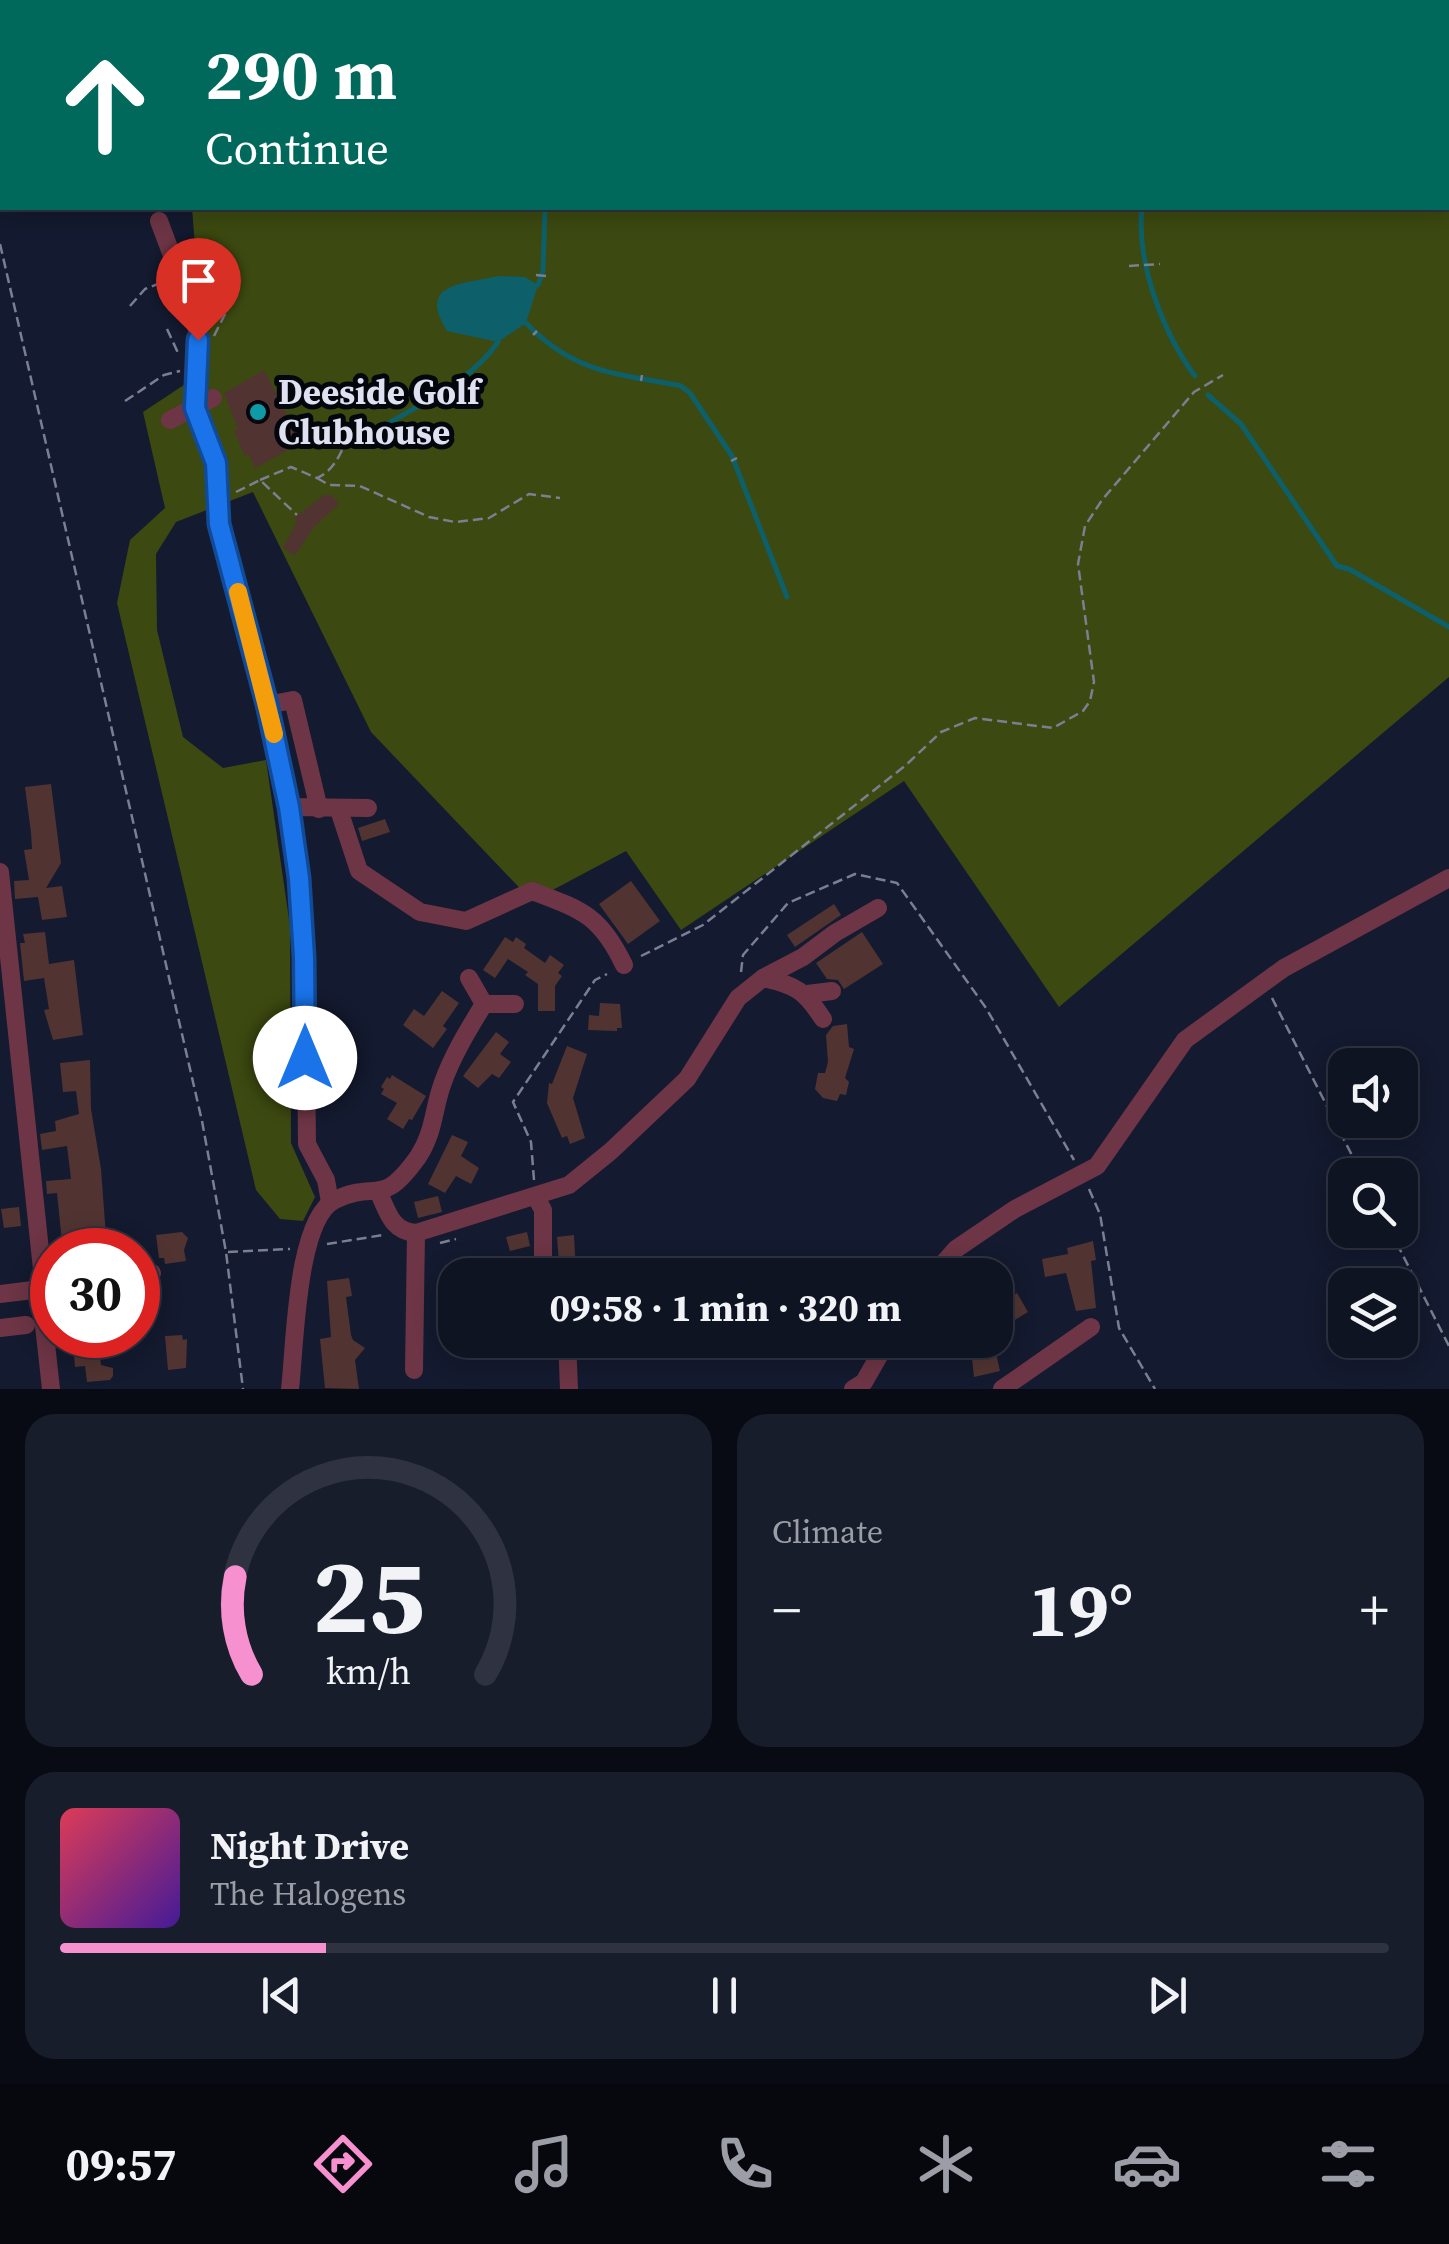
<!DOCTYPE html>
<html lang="en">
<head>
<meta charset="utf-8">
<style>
  body { margin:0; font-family:"Source Serif 4",serif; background:#181d2b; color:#f1f3f6; height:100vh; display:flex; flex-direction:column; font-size:38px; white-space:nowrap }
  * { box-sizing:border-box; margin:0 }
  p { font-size:32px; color:#9b9ea6 }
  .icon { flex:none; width:55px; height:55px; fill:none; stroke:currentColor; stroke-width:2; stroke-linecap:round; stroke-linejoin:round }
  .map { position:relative; height:1389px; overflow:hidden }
  .panel { display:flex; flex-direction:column; gap:25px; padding:25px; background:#080b13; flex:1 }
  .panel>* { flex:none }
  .top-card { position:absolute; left:0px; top:0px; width:1450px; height:210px; box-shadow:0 5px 25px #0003,0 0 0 2px #2f3341; background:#00695c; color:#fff; overflow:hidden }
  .tools { position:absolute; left:1328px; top:1048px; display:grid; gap:20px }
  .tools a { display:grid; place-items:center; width:90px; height:90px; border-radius:20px; background:#0f1423; box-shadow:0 5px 25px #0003,0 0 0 2px #2f3341; font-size:50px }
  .speed { position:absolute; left:30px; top:1228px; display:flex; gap:20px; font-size:50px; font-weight:700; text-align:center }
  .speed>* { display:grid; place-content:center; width:130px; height:130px; border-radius:50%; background:#0f1423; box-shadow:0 5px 25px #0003,0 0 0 2px #2f3341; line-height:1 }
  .speed .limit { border:15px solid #d22; background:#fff; color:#111 }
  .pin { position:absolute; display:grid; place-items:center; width:85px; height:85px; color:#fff; margin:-102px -42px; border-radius:50% 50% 50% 0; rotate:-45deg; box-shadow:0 0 10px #0007 }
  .pin .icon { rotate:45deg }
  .me { position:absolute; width:110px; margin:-55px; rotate:0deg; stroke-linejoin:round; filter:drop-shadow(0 0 8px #0008) }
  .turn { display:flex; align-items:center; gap:35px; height:210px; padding:0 40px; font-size:45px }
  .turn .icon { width:130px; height:130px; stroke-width:2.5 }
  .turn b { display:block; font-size:70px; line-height:85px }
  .big { font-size:75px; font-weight:700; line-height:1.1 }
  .panel .card { flex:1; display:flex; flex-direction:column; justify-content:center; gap:15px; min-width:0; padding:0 35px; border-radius:30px; background:#181d2b }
  .panel .dial { align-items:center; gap:0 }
  .dial svg { height:260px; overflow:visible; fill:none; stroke:#2f3341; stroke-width:7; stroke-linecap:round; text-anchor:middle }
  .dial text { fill:#f1f3f6; stroke:none }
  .song { display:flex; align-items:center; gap:30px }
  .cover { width:120px; height:120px; border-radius:15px; background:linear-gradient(135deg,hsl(350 70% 55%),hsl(260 70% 35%)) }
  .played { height:10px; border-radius:5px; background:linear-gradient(90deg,#f790cf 20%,#2f3341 20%) }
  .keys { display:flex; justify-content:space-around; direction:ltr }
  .heat { display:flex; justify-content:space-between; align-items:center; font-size:55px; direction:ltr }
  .panel .tiles { flex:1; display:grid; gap:25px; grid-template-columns:1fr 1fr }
  .card:last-child { grid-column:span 2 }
  .trip { position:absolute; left:438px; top:1258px; width:575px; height:100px; border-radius:30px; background:#0f1423; box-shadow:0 5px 25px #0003,0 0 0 2px #2f3341; font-weight:700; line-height:100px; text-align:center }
  .tabs { display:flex; height:160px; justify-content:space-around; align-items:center; background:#06080e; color:#9b9ea6 }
  .tabs .icon { width:70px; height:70px }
  .tabs .current { color:#f790cf }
  .tabs b { font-size:45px; color:#f1f3f6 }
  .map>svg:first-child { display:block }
  .green { fill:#3c4910 }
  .water { fill:#0d6069 }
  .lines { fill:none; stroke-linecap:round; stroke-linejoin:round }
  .stream { stroke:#0d6069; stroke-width:5 }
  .building { fill:#513432 }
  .path { stroke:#7a7f91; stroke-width:2.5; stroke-dasharray:10 5; stroke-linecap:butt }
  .minor { stroke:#6d3545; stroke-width:18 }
  .route-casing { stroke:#114b97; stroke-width:25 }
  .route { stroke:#1a73e8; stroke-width:18 }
  .slow { stroke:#f59e0b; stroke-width:18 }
  .culture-dot { fill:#0f9aa8; stroke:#04060e; stroke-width:4 }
  .labels { text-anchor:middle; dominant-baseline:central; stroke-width:10; stroke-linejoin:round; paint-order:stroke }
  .poi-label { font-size:35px; font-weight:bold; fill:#dde1f0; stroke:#04060e; text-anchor:start }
</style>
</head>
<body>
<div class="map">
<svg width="1449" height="1389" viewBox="0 0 1449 1389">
  <rect width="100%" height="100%" fill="#141a2f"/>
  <!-- green -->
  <polygon class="green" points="245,0 1449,0 1449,677 1059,1007 904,781 681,930 626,851 532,901 371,732 253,492 176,522 156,554 157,630 183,737 223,768 266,760 290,926 291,1143 315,1197 303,1221 280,1219 256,1190 117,603 130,540 165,508 143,412 205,371 192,208 1448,208 1448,2 240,2"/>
  <!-- water -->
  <path class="water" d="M499,276L525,277L538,285L526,323L498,342L447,331C416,282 465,284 499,276Z"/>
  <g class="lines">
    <!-- stream -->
    <g class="stream">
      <polyline points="485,0 487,2"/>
      <polyline points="1163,2 1163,0"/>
      <path d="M1142,208C1136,262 1163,333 1195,376"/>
      <polyline points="538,285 543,271 545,208"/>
      <path d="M526,323C575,374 616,373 681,386L690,393L732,456L787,597"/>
      <polyline points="1208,395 1241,424 1337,566 1349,569 1449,627"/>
      <path d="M384,426C424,402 472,380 498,342"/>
    </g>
  </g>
  <!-- building -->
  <g class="building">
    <polygon points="264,370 301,443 255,468 249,454 245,456 234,431 238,429 224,393"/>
    <polygon points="324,495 332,495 339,504 314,527 295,556 283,548 297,521 294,518"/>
    <polygon points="51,784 61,863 46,888 62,886 67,917 42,920 38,897 15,899 14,881 29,880 24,850 32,849 31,833 25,787"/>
    <polygon points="385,819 390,832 362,841 358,828"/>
    <polygon points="631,881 660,921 628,944 599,904"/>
    <polygon points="834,904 841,915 795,947 787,935"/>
    <polygon points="45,932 49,964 74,960 83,1035 53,1040 44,1010 49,1009 44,978 24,981 20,943 25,943 23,934"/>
    <polygon points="862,932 883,964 844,989 838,980 827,979 816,963"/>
    <polygon points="505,937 513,942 516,937 526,944 524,948 545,963 550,955 564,965 558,973 562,976 555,986 555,1011 538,1011 538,984 525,975 528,972 508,959 495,978 483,970"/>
    <polygon points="442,991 459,1003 443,1026 447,1029 433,1048 403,1025 414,1009 424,1016"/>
    <polygon points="600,1003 620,1004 622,1028 617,1028 617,1031 588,1030 589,1015 599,1016"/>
    <polygon points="847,1024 849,1047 854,1049 845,1078 849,1082 846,1095 840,1094 837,1101 823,1098 815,1089 818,1073 825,1073 828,1062 826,1035 833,1026"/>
    <polygon points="496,1032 509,1042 500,1054 511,1062 499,1078 492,1074 478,1088 463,1076"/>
    <polygon points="567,1046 587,1054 573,1098 585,1138 570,1144 567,1136 562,1138 547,1103 549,1083 552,1084"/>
    <polygon points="90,1060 91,1109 101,1169 107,1250 68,1250 67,1241 62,1242 57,1193 47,1194 46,1181 71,1179 67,1146 42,1150 40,1134 56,1131 55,1121 79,1114 76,1091 63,1092 60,1063"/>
    <polygon points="392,1075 426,1096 412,1120 409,1119 403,1129 387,1119 397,1103 381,1094 384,1089 381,1087 387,1077 390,1079"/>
    <polygon points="452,1135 468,1142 461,1156 479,1168 471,1184 456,1176 445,1193 428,1184"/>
    <polygon points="438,1196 442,1212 418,1218 414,1202"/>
    <polygon points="19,1207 21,1226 4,1228 1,1209"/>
    <polygon points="182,1232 188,1238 184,1250 186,1261 165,1264 164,1258 159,1258 156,1235"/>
    <polygon points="527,1232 530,1246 510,1251 506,1237"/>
    <polygon points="574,1235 576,1275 560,1275 557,1237"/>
    <polygon points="1093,1241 1096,1260 1091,1261 1096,1308 1076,1311 1066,1273 1045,1277 1042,1259 1068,1254 1067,1248"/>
    <polygon points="349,1278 352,1296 346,1297 351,1335 353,1340 365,1348 355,1360 359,1389 325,1388 320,1339 331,1337 327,1281"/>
    <polygon points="1017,1293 1028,1312 1010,1323 998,1305"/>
    <polygon points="182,1335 183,1340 187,1339 186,1368 168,1370 165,1336"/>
    <polygon points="970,1340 993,1340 1000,1371 974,1377"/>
    <polygon points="98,1341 101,1365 113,1368 113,1376 110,1380 87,1382 85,1366 75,1367 73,1343"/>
  </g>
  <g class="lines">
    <!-- path -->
    <g class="path">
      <polyline points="332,2 334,0"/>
      <polyline points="1357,2 1358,0"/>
      <polyline points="0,244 202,1121 226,1252 243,1389"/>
      <polyline points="1129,266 1160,264"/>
      <polyline points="536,275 546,276"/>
      <polyline points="130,306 145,289 163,282"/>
      <polyline points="167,329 179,355"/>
      <polyline points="533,335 537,331"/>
      <polyline points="214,336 229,306"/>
      <polyline points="641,381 642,375"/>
      <polyline points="125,401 164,375 180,371"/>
      <polyline points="731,461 737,458"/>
      <polyline points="317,478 329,485 360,486 429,517 455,522 489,518 529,494 560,498"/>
      <path d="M260,480L291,467L317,478C339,469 347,438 354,417"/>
      <polyline points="236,492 260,480 297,515"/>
      <polyline points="641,956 703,925 906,765 941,732 975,718 1053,728 1083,711 1090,701 1094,682 1078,564 1085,526 1102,500 1194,392 1223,375"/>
      <polyline points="741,972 743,955 788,903 855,874 897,883 986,1008 1074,1160"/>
      <polyline points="1272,998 1362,1175"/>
      <polyline points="534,1180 531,1142 513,1102 595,980 607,974"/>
      <polyline points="1089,1189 1100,1214 1119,1328 1155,1389"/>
      <polyline points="1390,1230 1449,1346"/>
      <polyline points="440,1243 456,1239"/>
      <polyline points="327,1244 383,1235"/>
      <polyline points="228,1252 290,1249"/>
    </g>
    <!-- minor -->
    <g class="minor">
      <polyline points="159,221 195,317 198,339 195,409 217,463 219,524 267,705 289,807 299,878 305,957 307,1144 326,1180 330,1202"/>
      <polyline points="170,420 213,398"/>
      <polyline points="267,705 293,700 319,809"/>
      <polyline points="289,807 368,808"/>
      <path d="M339,810L359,871L420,912L466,921L532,891C582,910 600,915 624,965"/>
      <polyline points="0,872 44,1288"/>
      <polyline points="469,978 484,1004 515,1004"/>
      <path d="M763,978C796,985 805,991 823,1019"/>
      <polyline points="807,994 832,991"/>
      <path d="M379,1193C388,1213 392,1231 416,1233L569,1185L611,1151L687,1079L738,998L763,978L803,957L835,933L878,908"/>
      <polyline points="536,1197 543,1210 543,1275"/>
      <polyline points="138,1275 152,1273"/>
      <polyline points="933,1275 956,1249 1015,1209 1097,1166 1185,1040 1284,968 1449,878"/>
      <polyline points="40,1289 51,1389"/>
      <polyline points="0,1294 49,1288"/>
      <polyline points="0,1328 26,1325"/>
      <polyline points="567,1340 569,1389"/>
      <polyline points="414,1370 416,1233"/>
      <path d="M290,1389C295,1348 296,1219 335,1200C378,1179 380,1210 418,1157C434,1133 433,1111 442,1085C452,1056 468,1030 484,1004"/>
      <polyline points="853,1389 864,1382 888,1340"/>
      <polyline points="1002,1389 1091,1327"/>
    </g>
  </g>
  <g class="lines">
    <!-- route casing -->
    <g class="route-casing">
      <polyline id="route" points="198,340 195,408 216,463 219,524 267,704 289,807 299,878 304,957 305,1058"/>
    </g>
    <!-- route -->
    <use href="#route" class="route"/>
    <!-- slow -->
    <polyline class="slow" points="238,592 274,734"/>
  </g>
  <!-- markers -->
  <circle class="culture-dot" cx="258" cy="412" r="10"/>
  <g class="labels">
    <!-- poi labels -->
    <g class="poi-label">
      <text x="278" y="392">Deeside Golf<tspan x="278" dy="40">Clubhouse</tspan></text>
    </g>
  </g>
</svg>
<div class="tools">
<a><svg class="icon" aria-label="sound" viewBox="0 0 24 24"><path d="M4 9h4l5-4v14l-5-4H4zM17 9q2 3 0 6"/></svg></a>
<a><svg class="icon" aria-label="search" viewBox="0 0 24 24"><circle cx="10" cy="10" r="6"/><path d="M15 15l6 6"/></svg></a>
<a><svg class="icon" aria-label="layers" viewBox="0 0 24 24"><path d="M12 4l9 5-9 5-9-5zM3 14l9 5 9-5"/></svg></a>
</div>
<div class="speed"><div class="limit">30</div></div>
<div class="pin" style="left:198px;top:340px;background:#d93025"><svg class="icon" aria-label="arrive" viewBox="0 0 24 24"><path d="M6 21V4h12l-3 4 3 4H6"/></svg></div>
<svg class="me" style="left:305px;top:1058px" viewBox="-20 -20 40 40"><circle r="19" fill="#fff"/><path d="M0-13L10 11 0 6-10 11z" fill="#1a73e8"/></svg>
<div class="trip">09:58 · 1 min · 320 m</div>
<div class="top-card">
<div class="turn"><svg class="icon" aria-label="ahead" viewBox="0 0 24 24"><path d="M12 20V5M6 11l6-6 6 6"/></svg><div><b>290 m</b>Continue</div></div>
</div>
</div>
<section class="panel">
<div class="tiles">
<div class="card dial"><svg viewBox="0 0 100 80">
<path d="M14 69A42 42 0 1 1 86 69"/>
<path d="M14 69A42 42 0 0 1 9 39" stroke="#f790cf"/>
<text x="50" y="56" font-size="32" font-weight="700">25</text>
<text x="50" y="72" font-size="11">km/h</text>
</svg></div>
<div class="card"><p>Climate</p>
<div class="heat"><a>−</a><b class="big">19°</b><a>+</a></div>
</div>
<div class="card">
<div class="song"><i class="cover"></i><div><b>Night Drive</b><p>The Halogens</p></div></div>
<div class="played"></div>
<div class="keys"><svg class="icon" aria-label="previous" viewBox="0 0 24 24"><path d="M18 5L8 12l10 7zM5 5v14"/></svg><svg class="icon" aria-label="pause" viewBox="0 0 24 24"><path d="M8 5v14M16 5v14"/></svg><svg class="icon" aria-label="next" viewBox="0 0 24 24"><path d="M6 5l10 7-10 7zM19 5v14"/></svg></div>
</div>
</div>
</section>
<nav class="tabs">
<b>09:57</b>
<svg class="icon current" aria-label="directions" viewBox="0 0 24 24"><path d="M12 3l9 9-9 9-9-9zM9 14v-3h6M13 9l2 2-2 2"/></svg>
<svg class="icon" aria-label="music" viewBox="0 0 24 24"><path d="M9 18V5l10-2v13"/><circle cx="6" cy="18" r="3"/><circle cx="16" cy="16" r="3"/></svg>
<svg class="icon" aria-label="phone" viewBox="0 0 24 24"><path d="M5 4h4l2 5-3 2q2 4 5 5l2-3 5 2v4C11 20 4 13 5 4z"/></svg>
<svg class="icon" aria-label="climate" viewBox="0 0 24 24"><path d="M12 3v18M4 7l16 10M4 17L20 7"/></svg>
<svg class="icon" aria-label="car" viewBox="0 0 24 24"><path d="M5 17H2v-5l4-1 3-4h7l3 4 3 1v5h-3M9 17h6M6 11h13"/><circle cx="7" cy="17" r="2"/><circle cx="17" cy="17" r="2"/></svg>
<svg class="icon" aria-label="filters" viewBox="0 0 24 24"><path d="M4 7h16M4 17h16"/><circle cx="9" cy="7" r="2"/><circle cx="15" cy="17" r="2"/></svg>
</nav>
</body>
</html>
